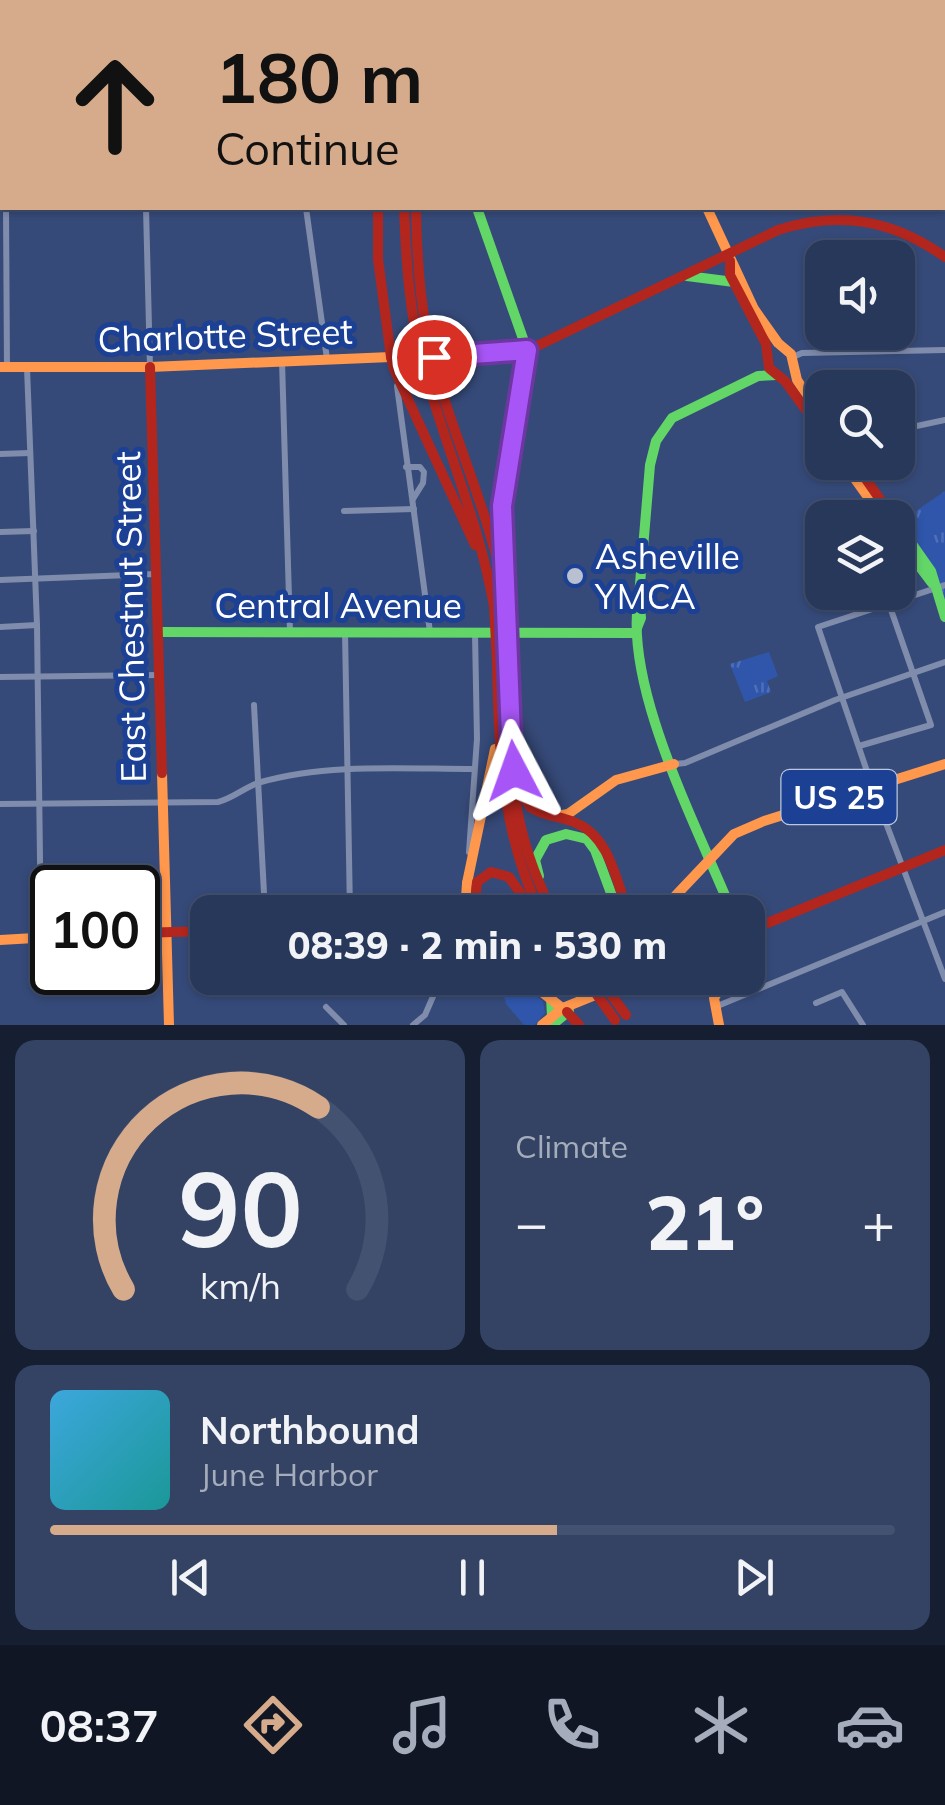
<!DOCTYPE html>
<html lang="en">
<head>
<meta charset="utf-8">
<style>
  body { margin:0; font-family:Mulish,sans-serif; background:#344364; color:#f1f3f6; height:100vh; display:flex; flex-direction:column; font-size:38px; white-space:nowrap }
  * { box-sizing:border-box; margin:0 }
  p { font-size:32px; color:#a5acbb }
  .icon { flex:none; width:55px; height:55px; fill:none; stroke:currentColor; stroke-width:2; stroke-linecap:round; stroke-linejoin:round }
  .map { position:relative; height:1025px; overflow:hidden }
  .drawer { display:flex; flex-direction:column; gap:15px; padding:15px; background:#161f32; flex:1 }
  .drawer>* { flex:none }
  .banner { position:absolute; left:0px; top:0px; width:945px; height:210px; box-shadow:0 2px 8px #0004,0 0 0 2px #445271; background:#d6ab8b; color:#111; overflow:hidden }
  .buttons { position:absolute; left:805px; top:240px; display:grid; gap:20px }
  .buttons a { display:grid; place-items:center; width:110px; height:110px; border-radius:20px; background:#28385b; box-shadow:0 2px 8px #0004,0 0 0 2px #445271; font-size:50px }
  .speed { position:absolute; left:30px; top:865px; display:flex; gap:20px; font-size:50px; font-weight:700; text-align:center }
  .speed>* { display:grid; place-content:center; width:130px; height:130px; border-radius:50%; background:#28385b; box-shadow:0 2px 8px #0004,0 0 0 2px #445271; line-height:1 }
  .speed .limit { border:5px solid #111; border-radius:15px; background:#fff; color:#111 }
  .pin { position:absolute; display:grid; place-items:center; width:85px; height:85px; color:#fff; margin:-42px; border:5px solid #fff; border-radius:50%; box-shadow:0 2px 10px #0007 }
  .me { position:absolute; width:110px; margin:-55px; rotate:356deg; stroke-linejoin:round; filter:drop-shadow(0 0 8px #0008) }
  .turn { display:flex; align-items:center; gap:35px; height:210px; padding:0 50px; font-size:45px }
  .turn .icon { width:130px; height:130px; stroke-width:2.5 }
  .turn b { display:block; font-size:70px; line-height:85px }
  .big { font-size:75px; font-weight:800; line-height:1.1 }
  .drawer .card { flex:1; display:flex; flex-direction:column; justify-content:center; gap:15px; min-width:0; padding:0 35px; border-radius:20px; background:#344364 }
  .drawer .dial { align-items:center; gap:0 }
  .dial svg { height:260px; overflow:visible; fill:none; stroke:#445271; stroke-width:7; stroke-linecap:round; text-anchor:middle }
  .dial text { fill:#f1f3f6; stroke:none }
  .song { display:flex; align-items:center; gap:30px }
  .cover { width:120px; height:120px; border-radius:15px; background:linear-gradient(135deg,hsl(200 70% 55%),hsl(180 70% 35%)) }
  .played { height:10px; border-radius:5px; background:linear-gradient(90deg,#d6ab8b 60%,#445271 60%) }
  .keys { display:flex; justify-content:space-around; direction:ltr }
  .heat { display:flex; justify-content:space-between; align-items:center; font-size:55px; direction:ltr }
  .drawer .tiles { flex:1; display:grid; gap:15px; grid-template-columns:1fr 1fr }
  .card:last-child { grid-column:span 2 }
  .trip { position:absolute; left:190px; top:895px; width:575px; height:100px; border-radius:20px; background:#28385b; box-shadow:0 2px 8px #0004,0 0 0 2px #445271; font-weight:800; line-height:100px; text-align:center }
  .menu { display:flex; height:160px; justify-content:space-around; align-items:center; background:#101624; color:#a5acbb }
  .menu .icon { width:70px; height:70px }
  .menu .active { color:#d6ab8b }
  .menu b { font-size:45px; color:#f1f3f6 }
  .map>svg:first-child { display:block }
  .grass { fill:#2f56aa }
  .park { fill:url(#park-tufts) }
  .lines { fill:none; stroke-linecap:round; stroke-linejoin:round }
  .street { stroke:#7f8cab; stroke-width:6 }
  .fast { stroke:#63d668; stroke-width:10 }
  .slow { stroke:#ff974d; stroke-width:10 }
  .jam { stroke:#b3261e; stroke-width:10 }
  .fast-bridge { stroke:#63d668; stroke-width:10 }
  .slow-bridge { stroke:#ff974d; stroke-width:10 }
  .jam-bridge { stroke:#b3261e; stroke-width:10 }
  .route-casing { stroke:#6d37a1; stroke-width:25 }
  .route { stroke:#a855f7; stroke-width:18 }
  .poi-dot { fill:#b9c0d0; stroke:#1b4094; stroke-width:4 }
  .labels { text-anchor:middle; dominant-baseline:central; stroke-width:10; stroke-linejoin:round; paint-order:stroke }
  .shield { fill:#1b4094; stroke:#bbc6df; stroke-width:2.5 }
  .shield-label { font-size:32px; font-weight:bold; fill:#fff }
  .street-label { font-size:35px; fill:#fff; stroke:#1b4094 }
  .poi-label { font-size:35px; fill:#fff; stroke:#1b4094; text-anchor:start }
</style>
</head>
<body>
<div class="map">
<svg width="945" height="1025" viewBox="0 0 945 1025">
  <defs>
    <pattern id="park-tufts" width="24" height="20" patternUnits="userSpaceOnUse" patternTransform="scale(2.5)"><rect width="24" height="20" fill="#2f56aa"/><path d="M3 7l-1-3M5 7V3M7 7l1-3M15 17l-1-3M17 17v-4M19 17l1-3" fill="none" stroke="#4e6fb7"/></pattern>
  </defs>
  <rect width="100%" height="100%" fill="#364a79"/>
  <!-- grass -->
  <polygon class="grass" points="499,979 521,986 543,1001 545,1013 535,1025 524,1025 506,1004"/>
  <!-- park -->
  <g class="park">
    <polygon points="945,491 945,602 900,522"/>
    <polygon points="769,652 778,676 767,681 771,692 745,702 730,664"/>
  </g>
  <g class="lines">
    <!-- street -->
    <g class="street">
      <polyline points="168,0 168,2"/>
      <polyline points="280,0 281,2"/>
      <polyline points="473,0 474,2"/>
      <polyline points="726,0 726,2"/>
      <polyline points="133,2 137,0"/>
      <polyline points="779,2 781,0"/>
      <polyline points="893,2 893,0"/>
      <polyline points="0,11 2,12"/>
      <polyline points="942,133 945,129"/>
      <polyline points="0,168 2,168"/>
      <polyline points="6,208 7,367"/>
      <polyline points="146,208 150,367"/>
      <polyline points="306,208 327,359"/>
      <polyline points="941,208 945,209"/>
      <polyline points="793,357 802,353 945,350"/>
      <polyline points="282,361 290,632"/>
      <polyline points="27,368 37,625 41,938"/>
      <polyline points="397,386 430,632"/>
      <polyline points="898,430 945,420"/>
      <polyline points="0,454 30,453"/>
      <polyline points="406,467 420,467 424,472 423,483 413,499"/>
      <polyline points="344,511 414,509"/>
      <polyline points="0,532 34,531"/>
      <polyline points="0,580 156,574"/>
      <polyline points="945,585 818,627 872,786 945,979"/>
      <polyline points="0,627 37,625"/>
      <polyline points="345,632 350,912"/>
      <polyline points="0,677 159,675"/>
      <polyline points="254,705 265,912"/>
      <polyline points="859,746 931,725 889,604"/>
      <polyline points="675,764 685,763 835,700 945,662"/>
      <path d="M0,804L218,802C234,798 246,786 261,782C327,763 405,769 474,769"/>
      <polyline points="469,852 477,739 475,634"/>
      <polyline points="816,1003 842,992 863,1025"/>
      <polyline points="326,1007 344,1025"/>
      <polyline points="715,1007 945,912"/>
      <polyline points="413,1025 425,1015 441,978"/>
    </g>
    <!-- fast -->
    <g class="fast">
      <polyline points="398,0 398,2"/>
      <polyline points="429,0 429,2"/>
      <polyline points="610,0 611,2"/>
      <polyline points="477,208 527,350 503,485 506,568"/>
      <polyline points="687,276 734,282"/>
      <polyline points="898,524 931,571 945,617"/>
      <polyline points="898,538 932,583"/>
      <path d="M639,596C622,685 698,828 732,912"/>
      <polyline points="637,628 641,618 639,596 650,465 656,441 672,418 758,376 776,375"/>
      <polyline points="158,632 636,633"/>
      <polyline points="539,876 535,860 546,840 566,834 587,839 595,850 618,912"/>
      <polyline points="551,997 552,1017"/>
      <polyline points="552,1025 569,1011"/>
    </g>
    <!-- slow -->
    <g class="slow">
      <polyline points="419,0 419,2"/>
      <polyline points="942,49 945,48"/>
      <polyline points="707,208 754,309 778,343 791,354 797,380 822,417"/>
      <polyline points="0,367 150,367 391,357"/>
      <polyline points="843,462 883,518"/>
      <polyline points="162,773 169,1025"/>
      <polyline points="556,816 568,814 616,780 674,764"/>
      <polyline points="467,883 495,749"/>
      <polyline points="662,910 734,834 764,821 945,764"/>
      <polyline points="465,912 467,883"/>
      <polyline points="0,940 52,937"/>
      <polyline points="513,978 537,988 567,1012"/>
      <polyline points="542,1025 563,1008 637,978"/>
      <polyline points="719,1025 714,998 727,978"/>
    </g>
    <!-- jam -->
    <g class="jam">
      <polyline points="357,0 357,2"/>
      <polyline points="378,208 378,259 391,357"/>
      <path d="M404,208C406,259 409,311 422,361C444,444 479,521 494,606"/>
      <path d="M416,208C417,264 421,322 437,376C460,453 493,524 507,604"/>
      <polyline points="730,261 730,275 766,344 769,368 785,381 822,432"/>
      <path d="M457,357L535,347L778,230C839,210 893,220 945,257"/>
      <polyline points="150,367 162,773"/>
      <polyline points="394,369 391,357 410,357"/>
      <polyline points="394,369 475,545"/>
      <polyline points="854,462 893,518"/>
      <path d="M497,662C499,750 501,831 540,912"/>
      <path d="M510,662C510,757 507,825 553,912"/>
      <path d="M516,783L530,807C545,817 561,816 576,823C610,837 616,881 628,912"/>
      <polyline points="626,901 643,910 664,908"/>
      <polyline points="474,912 477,882 491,872 509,877 528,904"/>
      <polyline points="748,931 945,850"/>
      <polyline points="138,933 208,931"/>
      <polyline points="567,1012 579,1025"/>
    </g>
    <!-- fast-bridge -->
    <polyline class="fast-bridge" points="507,604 510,662"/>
    <!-- slow-bridge -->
    <polyline class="slow-bridge" points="410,357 457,357"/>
    <!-- jam-bridge -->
    <g class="jam-bridge">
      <polyline points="494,606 497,662"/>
      <polyline points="585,978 615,1020"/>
      <polyline points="599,978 626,1015"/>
    </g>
  </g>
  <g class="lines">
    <!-- route casing -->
    <g class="route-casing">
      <polyline id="route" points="434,357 527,350 502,506 512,762 514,771"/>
    </g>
    <!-- route -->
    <use href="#route" class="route"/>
  </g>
  <!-- markers -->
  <circle class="poi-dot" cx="575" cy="576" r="10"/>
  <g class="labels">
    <!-- shield labels -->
    <rect class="shield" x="781.5" y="770" width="115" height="54" rx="8"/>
    <g class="shield-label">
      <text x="839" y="797">US 25</text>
    </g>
    <!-- street labels -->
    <g class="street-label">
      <text transform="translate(225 335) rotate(-2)">Charlotte Street</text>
      <text x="338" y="605">Central Avenue</text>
      <text transform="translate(130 617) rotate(-91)">East Chestnut Street</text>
    </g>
    <!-- poi labels -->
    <g class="poi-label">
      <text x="595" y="556">Asheville<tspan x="595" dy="40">YMCA</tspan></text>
    </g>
  </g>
</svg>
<div class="buttons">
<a><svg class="icon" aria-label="sound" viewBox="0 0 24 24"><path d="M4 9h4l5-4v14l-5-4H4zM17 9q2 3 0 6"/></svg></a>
<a><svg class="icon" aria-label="search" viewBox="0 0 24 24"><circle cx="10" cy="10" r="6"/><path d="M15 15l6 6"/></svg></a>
<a><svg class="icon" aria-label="layers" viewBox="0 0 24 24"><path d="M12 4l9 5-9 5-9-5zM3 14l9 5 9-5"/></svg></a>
</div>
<div class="speed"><div class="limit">100</div></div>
<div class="pin" style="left:434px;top:357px;background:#d93025"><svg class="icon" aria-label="arrive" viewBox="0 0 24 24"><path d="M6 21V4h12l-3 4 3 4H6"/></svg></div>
<svg class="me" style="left:514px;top:771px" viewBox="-20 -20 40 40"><path d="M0-17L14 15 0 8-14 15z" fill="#a855f7" stroke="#fff" stroke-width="4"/></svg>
<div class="trip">08:39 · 2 min · 530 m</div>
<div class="banner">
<div class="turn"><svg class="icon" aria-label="ahead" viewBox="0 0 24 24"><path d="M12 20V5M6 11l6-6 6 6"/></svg><div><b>180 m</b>Continue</div></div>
</div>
</div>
<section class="drawer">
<div class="tiles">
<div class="card dial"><svg viewBox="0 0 100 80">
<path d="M14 69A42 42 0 1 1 86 69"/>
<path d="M14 69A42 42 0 0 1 74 13" stroke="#d6ab8b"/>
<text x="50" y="56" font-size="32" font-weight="700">90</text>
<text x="50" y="72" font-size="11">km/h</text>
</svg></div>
<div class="card"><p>Climate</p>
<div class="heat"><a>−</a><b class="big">21°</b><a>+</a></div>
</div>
<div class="card">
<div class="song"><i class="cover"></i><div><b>Northbound</b><p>June Harbor</p></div></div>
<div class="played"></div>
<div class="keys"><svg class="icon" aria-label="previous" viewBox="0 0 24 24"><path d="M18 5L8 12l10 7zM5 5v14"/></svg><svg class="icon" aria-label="pause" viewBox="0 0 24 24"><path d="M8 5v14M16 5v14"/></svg><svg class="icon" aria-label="next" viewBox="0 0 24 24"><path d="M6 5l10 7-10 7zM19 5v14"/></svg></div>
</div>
</div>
</section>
<nav class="menu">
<b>08:37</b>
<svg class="icon active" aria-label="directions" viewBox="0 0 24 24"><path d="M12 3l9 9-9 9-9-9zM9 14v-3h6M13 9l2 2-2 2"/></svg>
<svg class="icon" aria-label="music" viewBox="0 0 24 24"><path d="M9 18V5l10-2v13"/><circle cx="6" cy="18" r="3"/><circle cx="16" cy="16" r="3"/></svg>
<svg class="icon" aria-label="phone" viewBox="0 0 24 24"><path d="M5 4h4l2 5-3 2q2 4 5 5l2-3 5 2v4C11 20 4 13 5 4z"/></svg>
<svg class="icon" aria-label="climate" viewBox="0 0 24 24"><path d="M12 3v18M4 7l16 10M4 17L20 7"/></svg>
<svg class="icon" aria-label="car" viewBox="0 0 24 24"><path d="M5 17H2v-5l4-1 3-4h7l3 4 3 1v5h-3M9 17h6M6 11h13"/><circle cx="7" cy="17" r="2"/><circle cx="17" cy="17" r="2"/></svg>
</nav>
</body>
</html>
